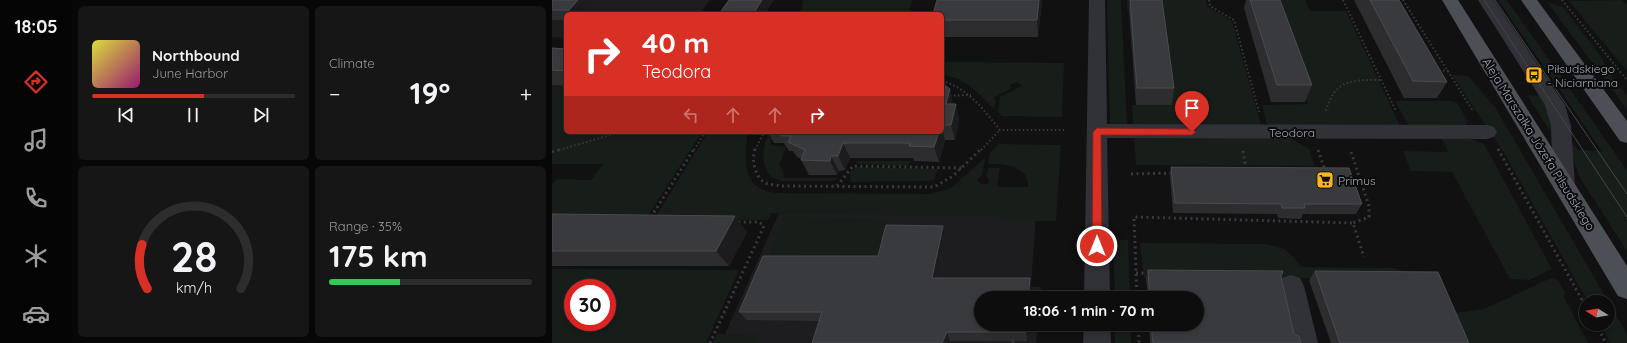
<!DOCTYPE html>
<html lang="en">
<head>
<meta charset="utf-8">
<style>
  body { margin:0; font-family:Quicksand,sans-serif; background:#161617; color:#f1f3f6; height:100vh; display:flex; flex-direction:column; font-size:15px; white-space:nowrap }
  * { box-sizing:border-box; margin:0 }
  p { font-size:13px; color:#9a9c9e }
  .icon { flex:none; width:22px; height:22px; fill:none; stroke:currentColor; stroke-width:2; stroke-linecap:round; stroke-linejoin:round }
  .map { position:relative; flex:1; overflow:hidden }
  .drawer { display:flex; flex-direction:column; gap:6px; padding:6px; background:#070708; width:480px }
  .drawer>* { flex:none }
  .guide { position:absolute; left:12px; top:12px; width:380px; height:122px; border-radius:6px; box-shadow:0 2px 6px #0003,0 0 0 1px #2d2d2e; background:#d93025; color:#fff; overflow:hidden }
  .needle { width:26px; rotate:281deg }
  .controls { position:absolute; left:1027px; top:295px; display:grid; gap:8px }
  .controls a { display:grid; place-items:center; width:36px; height:36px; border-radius:50%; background:#0d0d0e; box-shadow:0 2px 6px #0003,0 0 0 1px #2d2d2e; font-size:20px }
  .speed { position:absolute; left:12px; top:279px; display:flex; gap:8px; font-size:20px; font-weight:700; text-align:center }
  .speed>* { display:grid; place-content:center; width:52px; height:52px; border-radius:50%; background:#0d0d0e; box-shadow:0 2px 6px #0003,0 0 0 1px #2d2d2e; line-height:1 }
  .speed .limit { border:6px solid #d22; background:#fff; color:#111 }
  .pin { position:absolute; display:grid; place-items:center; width:34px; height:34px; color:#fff; margin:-41px -17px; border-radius:50% 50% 50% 0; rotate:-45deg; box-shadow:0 0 4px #0007 }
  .pin .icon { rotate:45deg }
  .me { position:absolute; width:44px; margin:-22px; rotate:0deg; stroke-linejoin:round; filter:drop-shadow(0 0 3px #0008) }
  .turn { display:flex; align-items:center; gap:14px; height:84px; padding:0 12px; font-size:18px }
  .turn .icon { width:52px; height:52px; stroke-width:2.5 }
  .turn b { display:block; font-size:28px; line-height:34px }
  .lanes { display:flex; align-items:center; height:38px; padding:0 12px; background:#0003; justify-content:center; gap:20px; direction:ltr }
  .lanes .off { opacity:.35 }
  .big { font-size:30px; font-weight:700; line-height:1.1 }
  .drawer .card { flex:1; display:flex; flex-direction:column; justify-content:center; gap:6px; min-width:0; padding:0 14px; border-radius:6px; background:#161617 }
  .drawer .dial { align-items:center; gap:0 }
  .dial svg { height:104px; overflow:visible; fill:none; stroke:#2d2d2e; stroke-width:7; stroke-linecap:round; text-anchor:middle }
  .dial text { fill:#f1f3f6; stroke:none }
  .song { display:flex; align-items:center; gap:12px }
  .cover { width:48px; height:48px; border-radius:6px; background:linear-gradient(135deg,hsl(60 70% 55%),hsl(320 70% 35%)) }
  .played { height:4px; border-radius:2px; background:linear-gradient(90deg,#d93025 55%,#2d2d2e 55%) }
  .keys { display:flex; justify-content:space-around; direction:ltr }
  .heat { display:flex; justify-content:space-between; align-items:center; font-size:22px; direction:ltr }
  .charge { height:6px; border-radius:3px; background:linear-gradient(90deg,#34c759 35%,#2d2d2e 0) }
  .drawer .tiles { flex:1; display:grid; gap:6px; grid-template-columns:repeat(2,1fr) }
  .trip { position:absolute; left:422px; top:291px; width:230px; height:40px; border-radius:20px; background:#0d0d0e; box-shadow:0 2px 6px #0003,0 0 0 1px #2d2d2e; font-weight:700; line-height:40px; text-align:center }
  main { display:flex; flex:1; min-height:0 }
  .tab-bar { display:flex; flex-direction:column; width:72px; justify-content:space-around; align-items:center; background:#050506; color:#9a9c9e }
  .tab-bar .icon { width:28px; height:28px }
  .tab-bar .current { color:#d93025 }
  .tab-bar b { font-size:18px; color:#f1f3f6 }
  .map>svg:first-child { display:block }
  .built { fill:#1d1d1f }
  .green { fill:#171d18; fill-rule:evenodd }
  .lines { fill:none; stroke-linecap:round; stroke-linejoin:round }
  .path-far1 { stroke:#37393f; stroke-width:2; stroke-dasharray:1.5 2.5; stroke-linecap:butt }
  .path { stroke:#37393f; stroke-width:3; stroke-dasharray:2 3.5; stroke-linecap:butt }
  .minor { fill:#313238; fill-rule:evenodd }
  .major { fill:#4d4f57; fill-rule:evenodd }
  .tram { stroke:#44464d; stroke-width:1 }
  .wall { fill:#2d2d30 }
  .shaded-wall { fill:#1c1c1e }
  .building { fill:#393a3e; stroke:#4a4b51 }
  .route { fill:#d93025; stroke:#8d1f18 }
  .labels { text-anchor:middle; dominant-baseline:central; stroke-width:4; stroke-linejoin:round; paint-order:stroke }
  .poi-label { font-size:12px; fill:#a1a7b4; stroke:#0c0c0d; text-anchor:start }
  .street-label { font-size:12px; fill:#a1a7b4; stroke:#0c0c0d }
</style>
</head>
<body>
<main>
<nav class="tab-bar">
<b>18:05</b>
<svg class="icon current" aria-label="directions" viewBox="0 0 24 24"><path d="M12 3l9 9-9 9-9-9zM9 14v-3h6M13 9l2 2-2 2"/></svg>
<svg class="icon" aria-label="music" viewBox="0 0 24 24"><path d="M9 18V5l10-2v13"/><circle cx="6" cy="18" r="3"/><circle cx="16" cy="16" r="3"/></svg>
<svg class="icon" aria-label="phone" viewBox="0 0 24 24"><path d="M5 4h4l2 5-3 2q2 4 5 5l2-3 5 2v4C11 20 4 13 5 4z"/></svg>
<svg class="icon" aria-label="climate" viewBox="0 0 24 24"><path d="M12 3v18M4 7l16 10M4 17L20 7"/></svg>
<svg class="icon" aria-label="car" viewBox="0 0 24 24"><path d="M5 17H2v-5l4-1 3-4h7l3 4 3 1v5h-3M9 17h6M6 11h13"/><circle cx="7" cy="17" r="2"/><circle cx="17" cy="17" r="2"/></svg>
</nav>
<section class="drawer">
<div class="tiles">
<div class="card">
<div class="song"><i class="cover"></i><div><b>Northbound</b><p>June Harbor</p></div></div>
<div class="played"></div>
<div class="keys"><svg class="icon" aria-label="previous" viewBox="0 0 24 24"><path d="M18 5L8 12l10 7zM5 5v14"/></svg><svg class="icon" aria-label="pause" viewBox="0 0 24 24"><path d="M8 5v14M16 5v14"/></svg><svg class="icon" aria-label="next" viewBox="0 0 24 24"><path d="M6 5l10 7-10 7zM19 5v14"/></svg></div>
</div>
<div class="card"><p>Climate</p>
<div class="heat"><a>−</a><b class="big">19°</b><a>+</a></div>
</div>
<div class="card dial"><svg viewBox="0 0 100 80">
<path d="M14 69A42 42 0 1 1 86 69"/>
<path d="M14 69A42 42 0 0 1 10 35" stroke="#d93025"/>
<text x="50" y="56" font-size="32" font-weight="700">28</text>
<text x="50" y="72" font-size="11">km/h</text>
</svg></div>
<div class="card"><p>Range · 35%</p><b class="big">175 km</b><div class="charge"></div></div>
</div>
</section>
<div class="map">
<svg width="1075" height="343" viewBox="0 0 1075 343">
  <rect width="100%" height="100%" fill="#111112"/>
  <!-- built -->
  <g class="built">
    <polygon points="9,0 158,0 147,14 14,14 14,38 0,37 0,8"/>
    <polygon points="227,213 484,215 479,287 489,287 488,298 429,298 429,324 486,324 484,343 169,343"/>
  </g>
  <!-- green -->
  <g class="green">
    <polygon points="251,0 361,0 356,14 249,14"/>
    <polygon points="555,0 569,0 575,124 558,124"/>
    <polygon points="575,0 654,0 655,6 680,21 709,125 581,124 580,105 620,104 607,11 577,10 575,10"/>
    <polygon points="707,0 753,0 758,11 794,11 848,126 718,126 715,124 710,105 756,104 722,5"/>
    <polygon points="946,0 955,0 1075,170 1075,251 1028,178 1020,156 1019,140 1026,150 1050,151"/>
    <polygon points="1070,0 1075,5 1075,71 1017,1"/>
    <polygon points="995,2 1011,7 1050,58 1054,69 1075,96 1075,109"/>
    <path d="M390,62L512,63L510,117L450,116L446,112L448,97L470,86L466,82L458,85L460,88L443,97L442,99L444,100L442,109C427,94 413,77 390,75Z"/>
    <polygon points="900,75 916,76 943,107 1075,334 1075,343 1059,343 1048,324 1056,324 1056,302 1036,302 952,153"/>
    <polygon points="0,85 14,86 14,132 150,132 95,217 0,217 0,185 5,179 39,180 51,164 0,164"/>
    <polygon points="975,95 991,96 996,106 1000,134"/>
    <polygon points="843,101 900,101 905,103 916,121 913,126 857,126"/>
    <path d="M156,132H196C192,159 189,190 225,193L378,194L399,188L433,158L430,175L425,180L429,184H436L437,180L434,176L436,168H448L445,187H476C477,165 452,164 436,164L438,153L446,144L509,145L504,221H460L443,216L220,213L216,220L102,219Z"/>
    <path d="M217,133H223L218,145L234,147L227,165L231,171L232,178H287L282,181H229L219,177C208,162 210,149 217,133Z"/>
    <polygon points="582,137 738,138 757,149 763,166 584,165"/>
    <polygon points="890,139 920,139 932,144 1000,269 977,280 958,279 900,172 859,171 851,151 896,152"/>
    <polygon points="303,161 359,161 357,166 306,164"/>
    <polygon points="305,167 306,167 386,169 382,180 377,181 299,182 298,172"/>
    <polygon points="232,217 338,219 327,255 217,254"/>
    <polygon points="561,240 576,240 578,298 563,298"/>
    <polygon points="588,243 715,244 733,249 750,267 841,268 873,278 592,278"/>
    <path d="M0,269L187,270L154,343H0ZM21,288H55V322H21Z"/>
    <polygon points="1001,277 1006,280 1014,294 1011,295 1036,343 914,343 902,313 932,309"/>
    <rect x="563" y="324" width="16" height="19"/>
    <polygon points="165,334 206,335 203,343 161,343"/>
  </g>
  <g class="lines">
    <!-- path-far1 -->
    <g class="path-far1">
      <polyline points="657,0 658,6 682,20 707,112"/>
      <polyline points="791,0 844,111"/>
      <polyline points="851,0 921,111"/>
      <polyline points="1010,0 1075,80"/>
      <polyline points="887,70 897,71"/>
      <path d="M390,81C417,89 431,109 448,130H512"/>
      <polyline points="390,96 419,95"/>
      <path d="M774,111C783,79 800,80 829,80"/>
      <polyline points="7,150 69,132"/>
      <polyline points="142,150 153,132"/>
      <polyline points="203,150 212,132"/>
      <polyline points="429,150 448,130"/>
    </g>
    <!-- path -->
    <g class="path">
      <path d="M203,149C199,160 203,180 216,184C220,185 225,185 229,186L382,187L401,176L429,149"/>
      <polyline points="946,149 1034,307"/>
      <polyline points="766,150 773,170"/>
      <polyline points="691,151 694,169"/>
      <polyline points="0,152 10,149"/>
      <polyline points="799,152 817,206 817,217 801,223"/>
      <polyline points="579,174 621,173"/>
      <polyline points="285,186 301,166 411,168"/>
      <polyline points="99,217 142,149"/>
      <polyline points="584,273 598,273"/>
      <polyline points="585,298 582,217 801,223 812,257"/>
      <polyline points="586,324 587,343"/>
      <polyline points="1044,324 1054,343"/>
      <polyline points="461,341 461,343"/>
      <polyline points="158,343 212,226 207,222 184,222"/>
    </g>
    <!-- minor -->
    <g class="minor">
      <polygon points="537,0 553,0 555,124 935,125 942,127 945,132 942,137 935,139 555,138 558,298 532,298"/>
      <polygon points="926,0 942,0 1013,105 1019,126 1023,186 1020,192 1012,195 1004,192 1001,186 999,126 993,105"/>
      <polygon points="739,275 748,278 752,286 766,343 738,343 726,286 730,278"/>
      <polygon points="532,324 558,324 559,343 531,343"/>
    </g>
    <!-- major -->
    <g class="major">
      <polygon points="890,0 906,0 1075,266 1075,299 1066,296"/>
      <polygon points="969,0 985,0 1075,121 1075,143 1068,141"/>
    </g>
    <!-- tram -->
    <g class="tram">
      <polyline points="932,0 1075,217"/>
      <polyline points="943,0 1075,194"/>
    </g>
  </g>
  <!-- wall -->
  <g class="wall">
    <polygon points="0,0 43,0 30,14 14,14 14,20 0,20"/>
    <polygon points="385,0 490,0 486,37 390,37 390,14"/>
    <polygon points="578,0 610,0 622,88 620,105 584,105 577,10"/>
    <polygon points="694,0 728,0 760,85 753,102 719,102 692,8"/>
    <polygon points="802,0 847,0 895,82 885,98 852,98"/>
    <polygon points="0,48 14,49 14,86 0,85"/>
    <polygon points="390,83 401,104 407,119 403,140 393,140 387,162 362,161 361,158 298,158 293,170 287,171 285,175 257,175 249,160 249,159 245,157 241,151 237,151 232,143 222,143 216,132 390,132"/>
    <polygon points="619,167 810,204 804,214 751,214 749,219 726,218 725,214 621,213 618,177"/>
    <polygon points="0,214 195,232 177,266 0,266"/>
    <polygon points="394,235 386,278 478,278 479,287 475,341 398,341 397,343 260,343 268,321 195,320 187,312 326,256"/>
    <polygon points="596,270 729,277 742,334 749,343 598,343 597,324 645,324 645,298 596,298 594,279"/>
    <polygon points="763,271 917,343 779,343 757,280"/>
  </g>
  <!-- shaded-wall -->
  <g class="shaded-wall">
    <polygon points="26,0 43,0 30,14 20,14 17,10"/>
    <polygon points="210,0 222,0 213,14 201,14"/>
    <polygon points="487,0 490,0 486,37 485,20"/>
    <polygon points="398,89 401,104 394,104"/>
    <polygon points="404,104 407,119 403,140 399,125"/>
    <polygon points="390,129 393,140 387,162 382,147 387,132 390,132"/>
    <polygon points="291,143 298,158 293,170 286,156"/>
    <polygon points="279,156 287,171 285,175 278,161"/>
    <polygon points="183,216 195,232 177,266 164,251"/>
    <polygon points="391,226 394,235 384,287 380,278"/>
    <polygon points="478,278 479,287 478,298 476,298"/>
    <polygon points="474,324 476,324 475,341 474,332"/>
    <polygon points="395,332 398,341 397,343 390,343"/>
  </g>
  <!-- building -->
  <g class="building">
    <polygon points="0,0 26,0 17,10 0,10"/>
    <polygon points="177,0 210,0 201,14 167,14"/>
    <polygon points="385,0 487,0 485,20 390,20 390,14 381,14"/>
    <polygon points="578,0 610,0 622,88 585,88"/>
    <polygon points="698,0 728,0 760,85 725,85"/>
    <polygon points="818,0 847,0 895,82 861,81"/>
    <polygon points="0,48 14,49 14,71 0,70"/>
    <polygon points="390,83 398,89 394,104 404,104 399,125 390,125"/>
    <polygon points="231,132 387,132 382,147 357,146 358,143 291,143 286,156 279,156 278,161 249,160 253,150 236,142 239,136 229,136"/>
    <polygon points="619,167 797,168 810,204 752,204 753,208 730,208 729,204 623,203"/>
    <polygon points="0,214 183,216 164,251 0,251"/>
    <polygon points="334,225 391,226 380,278 478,278 476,298 429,298 429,324 474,324 474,332 395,332 390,343 260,343 270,312 187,312 211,256 326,256"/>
    <polygon points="596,270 731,271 729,277 742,334 747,336 749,343 601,343 599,324 645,324 645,298 598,298"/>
    <polygon points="763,271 886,272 917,343 788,343"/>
  </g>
  <!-- route -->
  <polygon class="route" points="545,128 640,129 644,132 640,135 549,135 550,246 545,250 540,246 541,132"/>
  <!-- icons -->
  <defs>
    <g id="bus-square" transform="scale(0.9)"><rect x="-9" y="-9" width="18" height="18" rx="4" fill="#feb41c" stroke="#0c0c0d"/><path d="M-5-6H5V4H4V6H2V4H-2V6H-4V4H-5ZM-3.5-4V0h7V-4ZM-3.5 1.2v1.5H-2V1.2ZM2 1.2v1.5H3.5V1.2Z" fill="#111"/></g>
    <g id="supermarket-square" transform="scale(0.9)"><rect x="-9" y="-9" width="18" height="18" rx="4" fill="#feb41c" stroke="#0c0c0d"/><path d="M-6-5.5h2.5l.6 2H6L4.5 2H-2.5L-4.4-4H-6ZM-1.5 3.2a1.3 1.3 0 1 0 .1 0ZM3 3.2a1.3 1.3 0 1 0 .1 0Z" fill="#111"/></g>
  </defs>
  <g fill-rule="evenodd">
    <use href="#bus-square" x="982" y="75"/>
    <use href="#supermarket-square" x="773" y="180"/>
  </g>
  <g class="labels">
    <!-- poi labels -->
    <g class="poi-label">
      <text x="995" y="68">Piłsudskiego<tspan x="995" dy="14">- Niciarniana</tspan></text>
      <text x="786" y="180">Primus</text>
    </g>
    <!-- street labels -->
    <g class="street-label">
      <text x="740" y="132">Teodora</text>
      <text transform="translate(987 144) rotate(58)">Aleja Marszałka Józefa Piłsudskiego</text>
    </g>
  </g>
</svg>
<div class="controls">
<a><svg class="needle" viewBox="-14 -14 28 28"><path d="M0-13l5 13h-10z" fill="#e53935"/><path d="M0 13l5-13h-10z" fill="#9a9c9e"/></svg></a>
</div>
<div class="speed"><div class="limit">30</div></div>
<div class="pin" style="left:640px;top:132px;background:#d93025"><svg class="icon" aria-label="arrive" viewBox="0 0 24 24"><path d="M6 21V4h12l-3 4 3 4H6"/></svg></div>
<svg class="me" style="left:545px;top:246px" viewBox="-20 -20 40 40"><circle r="17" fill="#d93025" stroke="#fff" stroke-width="3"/><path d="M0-11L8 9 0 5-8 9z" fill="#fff"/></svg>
<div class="trip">18:06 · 1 min · 70 m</div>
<div class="guide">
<div class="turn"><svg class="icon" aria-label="right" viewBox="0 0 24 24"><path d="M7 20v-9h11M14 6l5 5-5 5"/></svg><div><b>40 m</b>Teodora</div></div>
<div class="lanes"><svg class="icon off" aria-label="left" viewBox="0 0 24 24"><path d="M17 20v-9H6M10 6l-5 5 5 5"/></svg><svg class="icon off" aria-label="ahead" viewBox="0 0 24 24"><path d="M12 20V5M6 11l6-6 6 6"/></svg><svg class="icon off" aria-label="ahead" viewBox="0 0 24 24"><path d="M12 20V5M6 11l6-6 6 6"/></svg><svg class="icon" aria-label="right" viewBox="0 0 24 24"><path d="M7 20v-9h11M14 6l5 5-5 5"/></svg></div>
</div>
</div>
</main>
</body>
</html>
